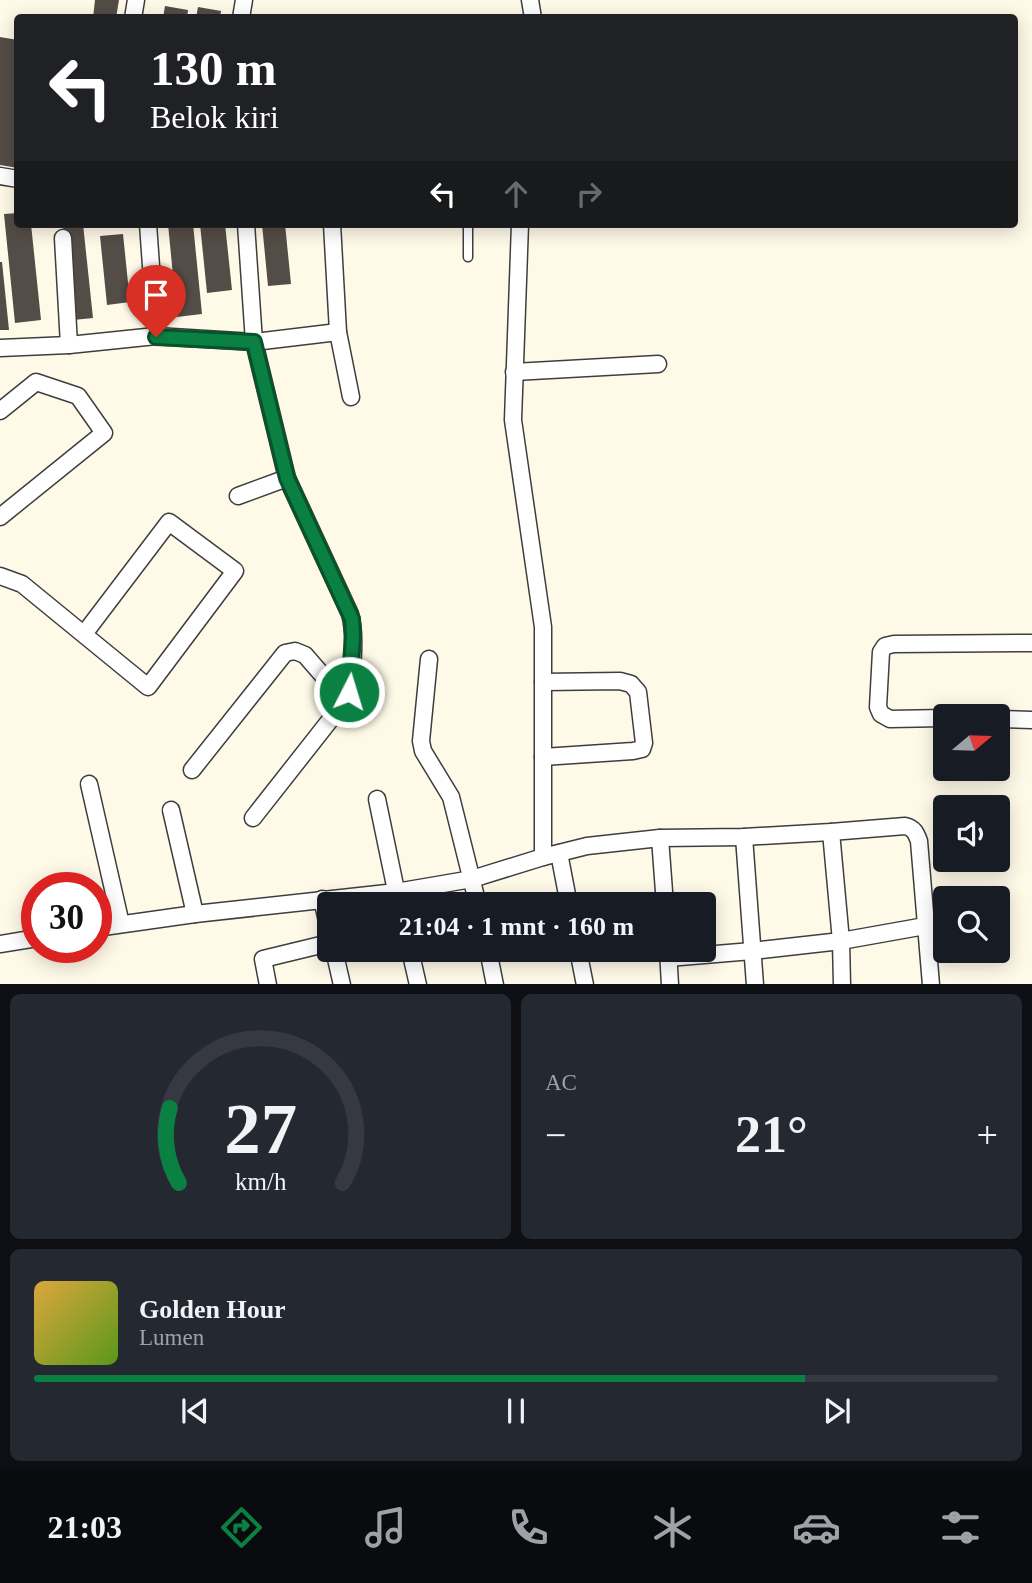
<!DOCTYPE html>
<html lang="id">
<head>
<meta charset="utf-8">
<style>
  body { margin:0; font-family:"Times New Roman",serif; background:#242831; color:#f1f3f6; height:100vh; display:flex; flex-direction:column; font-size:26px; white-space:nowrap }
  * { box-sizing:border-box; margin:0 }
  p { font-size:23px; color:#9ea1a6 }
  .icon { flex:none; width:38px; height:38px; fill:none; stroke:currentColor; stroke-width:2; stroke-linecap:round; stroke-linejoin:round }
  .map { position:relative; height:984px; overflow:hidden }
  .drawer { display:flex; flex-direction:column; gap:10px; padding:10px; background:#0d0f14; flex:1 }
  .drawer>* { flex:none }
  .hud { position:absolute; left:14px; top:14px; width:1004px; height:214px; border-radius:7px; box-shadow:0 4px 18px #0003; background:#202124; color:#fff; overflow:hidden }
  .needle { width:46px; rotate:71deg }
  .controls { position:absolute; left:933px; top:704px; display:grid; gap:14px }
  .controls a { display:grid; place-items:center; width:77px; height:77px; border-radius:7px; background:#171b24; box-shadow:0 4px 18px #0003; font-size:35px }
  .speed { position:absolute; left:21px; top:872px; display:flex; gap:14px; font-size:35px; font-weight:700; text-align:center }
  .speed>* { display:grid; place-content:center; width:91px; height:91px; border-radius:50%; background:#171b24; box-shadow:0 4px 18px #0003; line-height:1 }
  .speed .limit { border:10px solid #d22; background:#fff; color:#111 }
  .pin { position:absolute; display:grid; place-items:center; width:60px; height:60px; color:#fff; margin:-72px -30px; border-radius:50% 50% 50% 0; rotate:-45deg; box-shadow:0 0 7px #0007 }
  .pin .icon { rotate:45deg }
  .me { position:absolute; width:77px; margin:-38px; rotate:5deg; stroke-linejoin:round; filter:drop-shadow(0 0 5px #0008) }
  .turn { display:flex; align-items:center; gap:24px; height:147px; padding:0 21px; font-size:32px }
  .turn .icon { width:91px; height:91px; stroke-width:2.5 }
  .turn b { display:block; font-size:49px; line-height:60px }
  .lanes { display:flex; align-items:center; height:66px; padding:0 21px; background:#0003; justify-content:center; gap:35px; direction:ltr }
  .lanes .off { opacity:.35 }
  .big { font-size:52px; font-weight:700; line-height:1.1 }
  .drawer .tile { flex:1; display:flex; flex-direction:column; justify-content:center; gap:10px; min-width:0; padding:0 24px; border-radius:10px; background:#242831 }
  .drawer .dial { align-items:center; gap:0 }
  .dial svg { height:182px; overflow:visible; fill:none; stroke:#363941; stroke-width:7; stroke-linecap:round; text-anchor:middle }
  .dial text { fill:#f1f3f6; stroke:none }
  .song { display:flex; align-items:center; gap:21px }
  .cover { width:84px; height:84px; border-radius:10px; background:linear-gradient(135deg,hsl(40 70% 55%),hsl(90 70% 35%)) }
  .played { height:7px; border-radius:4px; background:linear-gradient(90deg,#0b8043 80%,#363941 80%) }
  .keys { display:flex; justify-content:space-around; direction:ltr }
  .heat { display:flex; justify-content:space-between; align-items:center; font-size:38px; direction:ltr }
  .drawer .tiles { flex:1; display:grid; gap:10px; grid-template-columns:1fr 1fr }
  .tile:last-child { grid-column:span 2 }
  .trip { position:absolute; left:317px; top:892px; width:399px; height:70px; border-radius:7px; background:#171b24; box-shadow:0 4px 18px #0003; font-weight:700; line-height:70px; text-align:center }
  .menu { display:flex; height:112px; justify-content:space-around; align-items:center; background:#090b0e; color:#9ea1a6 }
  .menu .icon { width:49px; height:49px }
  .menu .active { color:#0b8043 }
  .menu b { font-size:32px; color:#f1f3f6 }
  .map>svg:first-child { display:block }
  .building { fill:#544c47 }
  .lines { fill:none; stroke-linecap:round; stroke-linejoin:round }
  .service-casing { stroke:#3e3e3e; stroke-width:11 }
  .minor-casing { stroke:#3e3e3e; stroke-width:19 }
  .service { stroke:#fff; stroke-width:8 }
  .minor { stroke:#fff; stroke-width:16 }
  .route-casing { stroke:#07532c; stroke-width:18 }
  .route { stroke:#0b8043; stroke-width:12 }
</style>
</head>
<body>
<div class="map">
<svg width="1032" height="985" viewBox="0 0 1032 985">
  <rect width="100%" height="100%" fill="#fffae8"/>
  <!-- building -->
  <g class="building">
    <polygon points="95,0 119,0 116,18 93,18"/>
    <polygon points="165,6 188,10 187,18 163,18"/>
    <polygon points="198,7 221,11 220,18 196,18"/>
    <polygon points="0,37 18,40 18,168 0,165"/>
    <polygon points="18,213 18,224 31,224 41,320 15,323 4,214"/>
    <polygon points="63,224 83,224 93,318 73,320"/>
    <polygon points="168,224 193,224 202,314 177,317"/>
    <polygon points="200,224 225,224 232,290 207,293"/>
    <polygon points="262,224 285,224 291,284 268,286"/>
    <polygon points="123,234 130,302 107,305 100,236"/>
    <polygon points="0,262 2,262 9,330 0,330"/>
  </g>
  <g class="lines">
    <!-- service casing -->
    <g class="service-casing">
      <polyline id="service" points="468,257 468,224"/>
    </g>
    <!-- minor casing -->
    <g class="minor-casing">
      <g id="minor">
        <polyline points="530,0 533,18"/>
        <polyline points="133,18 136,0"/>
        <polyline points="241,18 244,0"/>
        <polyline points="0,176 18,179"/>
        <polyline points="148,224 156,336"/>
        <path d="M246,224L254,342L287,478L350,614C356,635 353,680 345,701L253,818"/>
        <polyline points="332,224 338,332 351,397"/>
        <polyline points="520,224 513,420 543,627 543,857"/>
        <polyline points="63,238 69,345"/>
        <polyline points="0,348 69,345 156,336 254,342 338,332"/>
        <polyline points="514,372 658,364"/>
        <polyline points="0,411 36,382 78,396 104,433 0,517"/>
        <polyline points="238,496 287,478"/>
        <polyline points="0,576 22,584 148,687 235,571 169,522 84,634"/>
        <polyline points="429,659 421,741 423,751 451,797 478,905"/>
        <polyline points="945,718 890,719 881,714 878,707 881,652 885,646 894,644 1032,643"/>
        <polyline points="998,719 1032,720"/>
        <polyline points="543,757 633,751 642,749 644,743 638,692 631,684 620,681 543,682"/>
        <polyline points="192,770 285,653 295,651 305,655 345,701"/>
        <polyline points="89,784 121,924"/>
        <polyline points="377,799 399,905"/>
        <polyline points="171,810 195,914"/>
        <polyline points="831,832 841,941 842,985"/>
        <polyline points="744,837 755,985"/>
        <polyline points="660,838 665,905"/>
        <polyline points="559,853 569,905"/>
        <polyline points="322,899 329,930"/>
        <path d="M96,928L195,914L396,892L472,879L543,857L587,846L660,838L744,837L831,832L905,826C914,828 916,833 919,841L931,985"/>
        <polyline points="0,944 37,938"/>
        <polyline points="334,950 342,985"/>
        <polyline points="410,950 418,985"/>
        <polyline points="488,950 495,985"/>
        <polyline points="578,950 585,985"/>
        <polyline points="668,950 670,985"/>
        <polyline points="668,958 752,951 841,941 925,926"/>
        <polyline points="268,985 263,959 329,943"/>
      </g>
    </g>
    <!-- service -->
    <use href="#service" class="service"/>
    <!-- minor -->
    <use href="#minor" class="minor"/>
  </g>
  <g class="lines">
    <!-- route casing -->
    <g class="route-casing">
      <polyline id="route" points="156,337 254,342 287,478 352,619 353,636 349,692"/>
    </g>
    <!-- route -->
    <use href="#route" class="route"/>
  </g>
</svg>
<div class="controls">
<a><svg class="needle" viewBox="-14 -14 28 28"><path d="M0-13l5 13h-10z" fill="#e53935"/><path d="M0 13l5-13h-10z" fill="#9ea1a6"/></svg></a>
<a><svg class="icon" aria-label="sound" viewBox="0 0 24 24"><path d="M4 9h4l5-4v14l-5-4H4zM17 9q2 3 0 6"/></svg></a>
<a><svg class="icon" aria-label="search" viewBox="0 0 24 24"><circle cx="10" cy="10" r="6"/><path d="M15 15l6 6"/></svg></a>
</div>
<div class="speed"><div class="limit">30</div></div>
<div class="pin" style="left:156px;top:337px;background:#d93025"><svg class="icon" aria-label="arrive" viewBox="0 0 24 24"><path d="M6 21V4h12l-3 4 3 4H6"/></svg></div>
<svg class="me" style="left:349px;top:692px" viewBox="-20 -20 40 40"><circle r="17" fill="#0b8043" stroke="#fff" stroke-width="3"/><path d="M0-11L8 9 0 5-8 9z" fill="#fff"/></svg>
<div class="trip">21:04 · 1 mnt · 160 m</div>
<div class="hud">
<div class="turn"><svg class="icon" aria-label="left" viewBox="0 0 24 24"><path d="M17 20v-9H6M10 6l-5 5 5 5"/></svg><div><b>130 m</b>Belok kiri</div></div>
<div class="lanes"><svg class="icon" aria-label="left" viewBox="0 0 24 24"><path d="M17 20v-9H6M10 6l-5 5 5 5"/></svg><svg class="icon off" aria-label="ahead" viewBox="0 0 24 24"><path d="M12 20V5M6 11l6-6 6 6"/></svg><svg class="icon off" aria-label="right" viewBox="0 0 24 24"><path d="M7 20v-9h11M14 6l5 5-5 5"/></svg></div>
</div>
</div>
<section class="drawer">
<div class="tiles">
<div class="tile dial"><svg viewBox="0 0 100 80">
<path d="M14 69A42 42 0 1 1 86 69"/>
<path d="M14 69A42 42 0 0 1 10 36" stroke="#0b8043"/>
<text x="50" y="56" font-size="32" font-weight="700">27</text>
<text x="50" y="72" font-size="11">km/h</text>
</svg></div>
<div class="tile"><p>AC</p>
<div class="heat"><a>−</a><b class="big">21°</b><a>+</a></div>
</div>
<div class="tile">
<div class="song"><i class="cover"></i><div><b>Golden Hour</b><p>Lumen</p></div></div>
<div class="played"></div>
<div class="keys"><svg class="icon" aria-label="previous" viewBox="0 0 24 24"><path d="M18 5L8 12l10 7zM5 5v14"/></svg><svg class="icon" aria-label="pause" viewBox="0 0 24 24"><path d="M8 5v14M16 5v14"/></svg><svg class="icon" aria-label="next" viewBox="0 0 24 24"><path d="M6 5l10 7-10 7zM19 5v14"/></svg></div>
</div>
</div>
</section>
<nav class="menu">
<b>21:03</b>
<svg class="icon active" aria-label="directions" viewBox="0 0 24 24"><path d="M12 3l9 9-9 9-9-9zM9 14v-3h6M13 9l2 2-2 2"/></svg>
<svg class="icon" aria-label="music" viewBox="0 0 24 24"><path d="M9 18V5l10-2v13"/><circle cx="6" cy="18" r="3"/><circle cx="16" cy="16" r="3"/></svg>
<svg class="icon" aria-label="phone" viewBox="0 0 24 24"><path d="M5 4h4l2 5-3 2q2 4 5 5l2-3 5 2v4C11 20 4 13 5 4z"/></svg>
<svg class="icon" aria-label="climate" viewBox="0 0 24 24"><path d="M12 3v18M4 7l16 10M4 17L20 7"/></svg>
<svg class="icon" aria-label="car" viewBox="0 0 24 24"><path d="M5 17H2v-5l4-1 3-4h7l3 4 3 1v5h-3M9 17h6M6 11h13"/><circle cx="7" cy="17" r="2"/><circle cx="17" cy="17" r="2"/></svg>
<svg class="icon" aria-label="filters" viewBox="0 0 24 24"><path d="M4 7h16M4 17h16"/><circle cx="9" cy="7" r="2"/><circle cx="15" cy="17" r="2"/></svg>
</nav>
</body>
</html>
